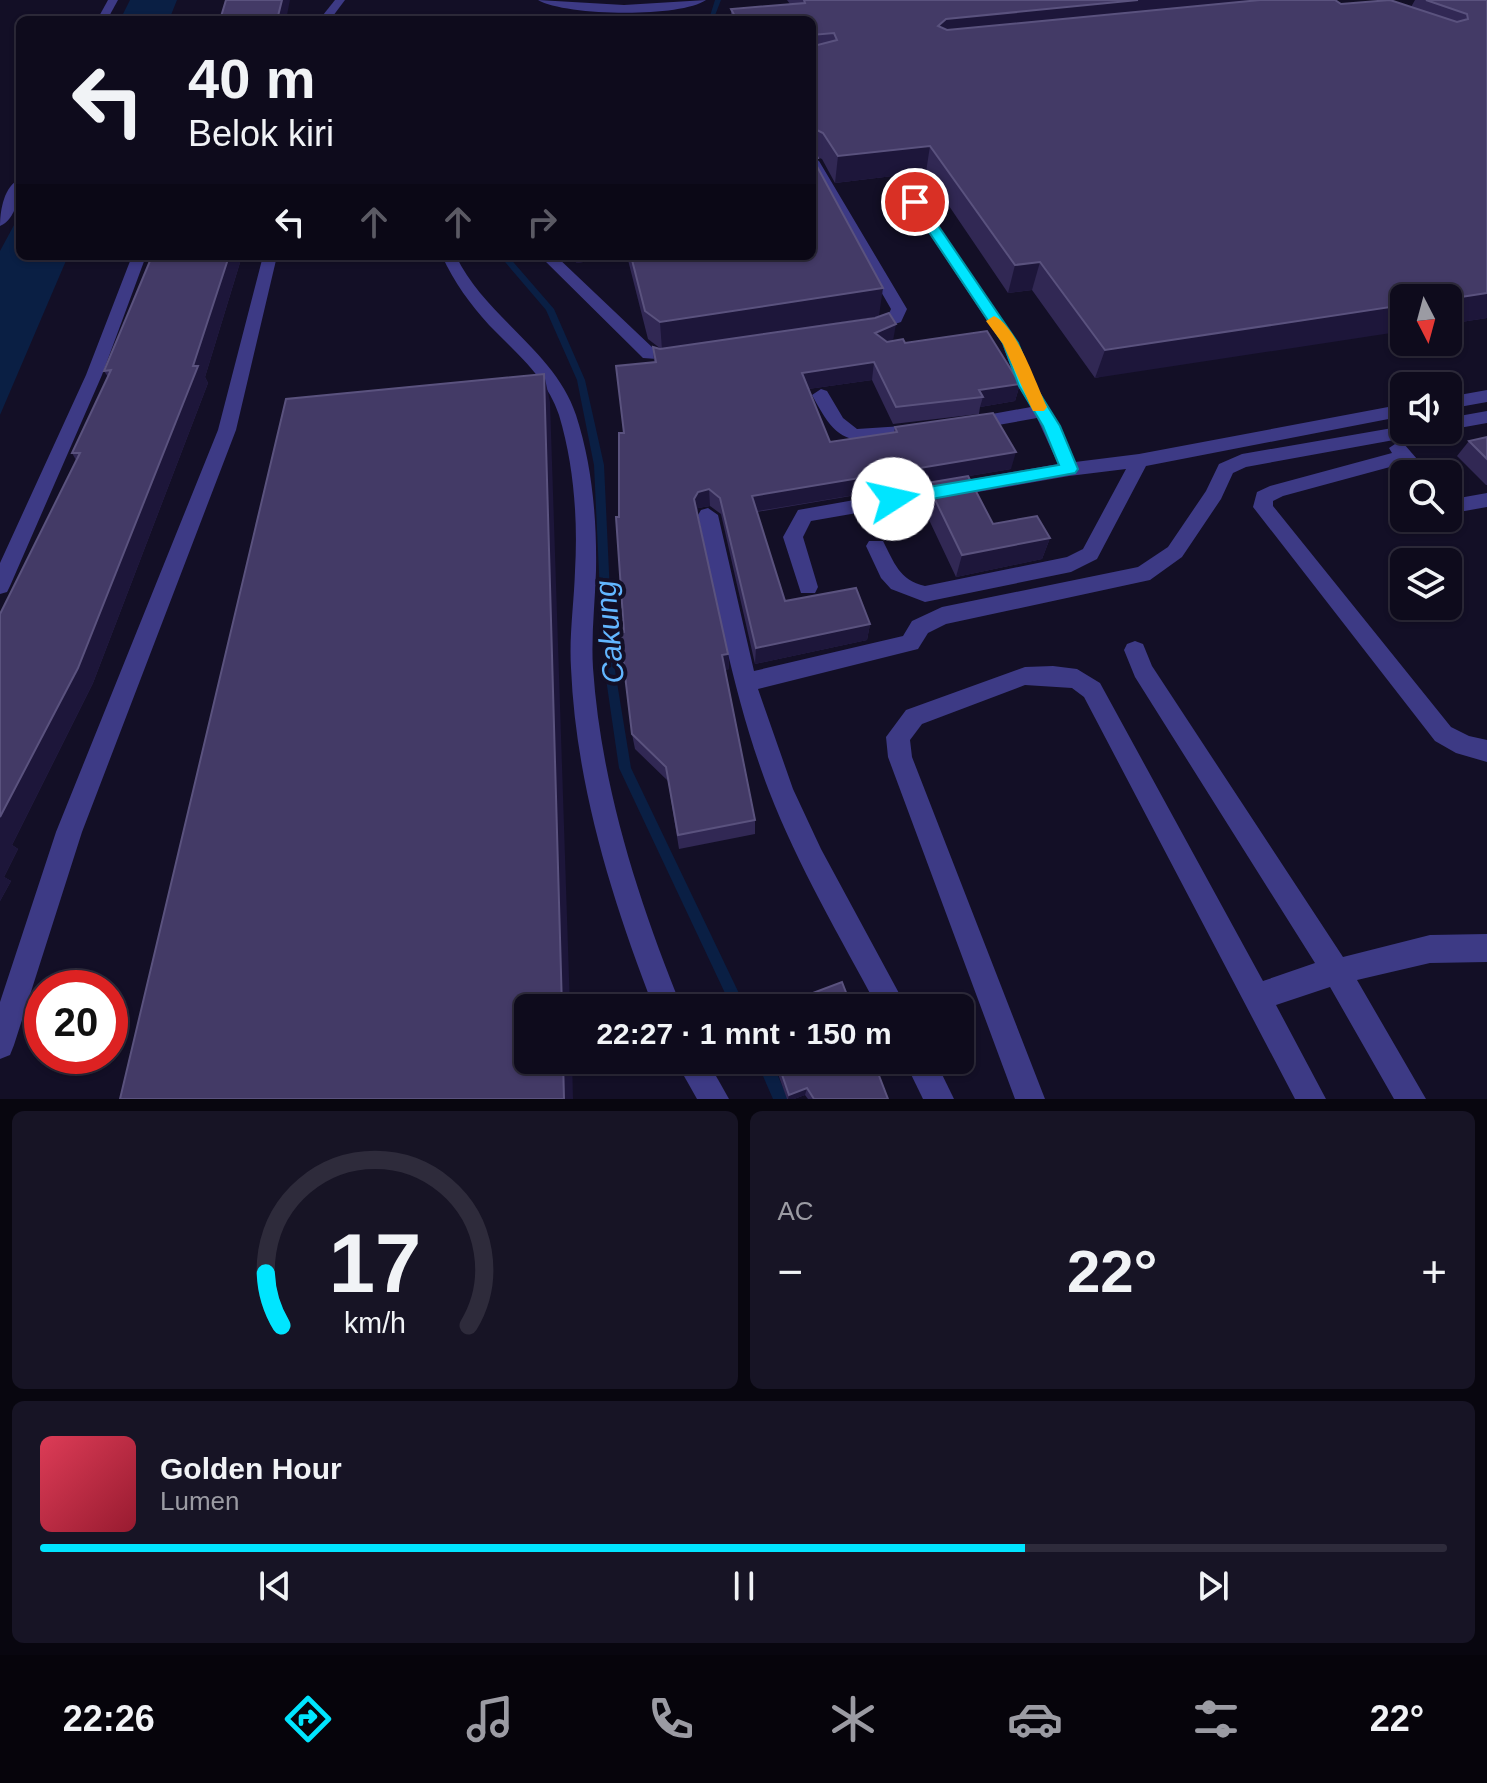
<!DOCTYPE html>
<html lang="id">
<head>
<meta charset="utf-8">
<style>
  body { margin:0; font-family:Arial,sans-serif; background:#171425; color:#f1f3f6; height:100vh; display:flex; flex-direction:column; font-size:30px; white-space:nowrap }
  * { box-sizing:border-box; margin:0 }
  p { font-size:26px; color:#9b9ba3 }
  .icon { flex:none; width:44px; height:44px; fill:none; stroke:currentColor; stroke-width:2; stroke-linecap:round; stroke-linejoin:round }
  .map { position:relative; height:1099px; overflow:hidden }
  .drawer { display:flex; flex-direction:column; gap:12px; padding:12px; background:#08060f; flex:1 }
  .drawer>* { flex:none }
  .hud { position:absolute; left:16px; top:16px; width:800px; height:244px; border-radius:12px; box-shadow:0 2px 6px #0004,0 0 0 2px #2e2b3b; background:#0e0b1c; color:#f1f3f6; overflow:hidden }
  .needle { width:52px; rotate:174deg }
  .buttons { position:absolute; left:1390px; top:284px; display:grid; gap:16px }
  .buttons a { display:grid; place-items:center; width:72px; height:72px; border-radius:12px; background:#0e0b1c; box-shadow:0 2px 6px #0004,0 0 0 2px #2e2b3b; font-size:40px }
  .speed { position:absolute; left:24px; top:970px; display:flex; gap:16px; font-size:40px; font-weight:700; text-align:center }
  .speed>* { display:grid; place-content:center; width:104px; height:104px; border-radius:50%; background:#0e0b1c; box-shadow:0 2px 6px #0004,0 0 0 2px #2e2b3b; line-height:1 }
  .speed .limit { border:12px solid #d22; background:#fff; color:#111 }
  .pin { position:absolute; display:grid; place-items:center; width:68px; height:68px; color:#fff; margin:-34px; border:4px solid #fff; border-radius:50%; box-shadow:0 2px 8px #0007 }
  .me { position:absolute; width:88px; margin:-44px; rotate:80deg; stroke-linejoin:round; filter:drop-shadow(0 0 6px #0008) }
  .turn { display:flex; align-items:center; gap:28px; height:168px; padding:0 40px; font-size:36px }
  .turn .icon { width:104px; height:104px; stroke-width:2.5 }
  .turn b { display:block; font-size:56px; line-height:68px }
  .lanes { display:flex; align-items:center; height:76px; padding:0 40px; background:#0003; justify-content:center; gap:40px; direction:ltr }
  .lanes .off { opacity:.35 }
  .big { font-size:60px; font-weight:700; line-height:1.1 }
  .drawer .tile { flex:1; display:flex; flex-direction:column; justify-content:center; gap:12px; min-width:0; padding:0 28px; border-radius:12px; background:#171425 }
  .drawer .dial { align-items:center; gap:0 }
  .dial svg { height:208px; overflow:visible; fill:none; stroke:#2e2b3b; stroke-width:7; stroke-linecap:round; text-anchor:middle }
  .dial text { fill:#f1f3f6; stroke:none }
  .song { display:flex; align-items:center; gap:24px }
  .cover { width:96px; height:96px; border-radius:12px; background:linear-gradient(135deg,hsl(350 70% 55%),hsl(350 70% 35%)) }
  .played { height:8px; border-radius:4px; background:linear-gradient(90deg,#00e5ff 70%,#2e2b3b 70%) }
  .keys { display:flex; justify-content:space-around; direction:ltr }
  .heat { display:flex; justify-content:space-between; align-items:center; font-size:44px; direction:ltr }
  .drawer .tiles { flex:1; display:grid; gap:12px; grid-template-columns:1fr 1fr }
  .tile:last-child { grid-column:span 2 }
  .trip { position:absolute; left:514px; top:994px; width:460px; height:80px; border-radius:12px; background:#0e0b1c; box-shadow:0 2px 6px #0004,0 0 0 2px #2e2b3b; font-weight:700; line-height:80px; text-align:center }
  .tabs { display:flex; height:128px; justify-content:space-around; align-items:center; background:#06040b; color:#9b9ba3 }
  .tabs .icon { width:56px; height:56px }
  .tabs .selected { color:#00e5ff }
  .tabs b { font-size:36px; color:#f1f3f6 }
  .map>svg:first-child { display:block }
  .water { fill:#0a1f44 }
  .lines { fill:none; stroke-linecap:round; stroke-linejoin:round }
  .stream { fill:#0a1f44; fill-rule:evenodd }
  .minor { fill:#3d3a85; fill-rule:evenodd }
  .wall { fill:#312854 }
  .shaded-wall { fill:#1d163a }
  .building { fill:#433a66; stroke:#5a527e; stroke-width:2 }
  .route { fill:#00e5ff; stroke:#0095a6; stroke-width:2 }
  .slow { fill:#f59e0b }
  .labels { text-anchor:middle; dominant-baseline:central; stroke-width:8; stroke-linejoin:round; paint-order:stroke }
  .water-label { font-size:30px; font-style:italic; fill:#62b6ff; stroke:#130f26 }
</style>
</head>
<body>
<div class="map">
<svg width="1487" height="1099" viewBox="0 0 1487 1099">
  <rect width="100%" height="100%" fill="#130f26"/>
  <!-- water -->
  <g class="water">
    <polygon points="130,0 177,0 169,20 120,20"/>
    <polygon points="20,214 20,256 68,256 0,415 0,251"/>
  </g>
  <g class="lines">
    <!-- stream -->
    <g class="stream">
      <polygon points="715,0 721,0 714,18 695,20 710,16"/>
      <polygon points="500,256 508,256 554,309 585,380 604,465 613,658 631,768 746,1008 732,1008 619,768 603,658 594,465 577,380 546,310"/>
      <polygon points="756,1060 771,1060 788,1099 773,1099"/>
    </g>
    <!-- minor -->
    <g class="minor">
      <polygon points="108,0 118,0 107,20 97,20"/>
      <polygon points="335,0 345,0 330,20 319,20"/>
      <path d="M538,0L624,5L706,0C680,18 565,16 538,0Z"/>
      <polygon points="812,157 819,161 907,309 901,322 868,333 860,328 888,316 891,309 812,172"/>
      <path d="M20,179C20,195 16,219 0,226C0,210 4,186 20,179Z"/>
      <path d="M915,198L920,199L1018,343L1036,386L1060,426L1075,462L1139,454L1404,404V416L1146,466L1097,559L1071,572L925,602L891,589L881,578L866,546L869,541H883C894,562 899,580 925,586L1067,557L1083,549L1126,469L1069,476L811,521L803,537L818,587L815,593H801L783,537L798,510L1058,464L1037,418L970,430L961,424L970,418L1031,407L1018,386L1002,343L908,202Z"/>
      <polygon points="132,256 146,256 102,375 10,586 7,592 0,594 0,563 86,375"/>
      <polygon points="263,256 277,256 236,430 82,832 14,1045 10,1055 0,1059 0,1002 56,832 218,430"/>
      <path d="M442,256H456C485,317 555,351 576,415C592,464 597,519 596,571C595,603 591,636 593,668C601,785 638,900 682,1008H654C612,900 576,785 571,668C569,636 574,603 575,571C578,520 574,465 559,415C547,378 516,353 489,325C470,304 454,282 442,256Z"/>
      <polygon points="540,256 556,256 654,349 684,353 686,357 684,361 643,358"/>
      <path d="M821,389L827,391L843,418L857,429L903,426L912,432C906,439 898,439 888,440C842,445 833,434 812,395Z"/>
      <polygon points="1487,390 1487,402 1448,409 1448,397"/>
      <polygon points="1487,411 1487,423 1448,430 1448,418"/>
      <path d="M1404,426V430H1425L1416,436L1246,467L1233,473L1221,499L1182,557L1150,580L946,624L928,633L918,649L758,689L793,789L821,849L907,1008H878C840,937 798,866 769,791C735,702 718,608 698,515L701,510L708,508L718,515L754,671L903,636L912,621L942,607L1138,567L1168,547L1206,491L1219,464L1242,454Z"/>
      <polygon points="1398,442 1404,444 1430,474 1410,474 1401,464 1283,496 1273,501 1273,506 1451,727 1469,736 1487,740 1487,762 1456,753 1435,741 1253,507 1257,492 1270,486 1392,453 1389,448"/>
      <polygon points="1487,493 1487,507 1459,512 1448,510 1448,496 1459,498"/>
      <polygon points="1135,641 1143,644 1152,666 1343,957 1430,935 1487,934 1487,962 1430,963 1357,980 1426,1099 1394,1099 1330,987 1276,1005 1326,1099 1295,1099 1084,697 1072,688 1025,685 922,724 910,740 912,757 1045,1099 1015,1099 888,757 886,737 906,710 1025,667 1053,666 1077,669 1100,683 1263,981 1315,963 1135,677 1124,650 1127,644"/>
      <polygon points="675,1060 707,1060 729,1099 697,1099"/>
      <polygon points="904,1060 935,1060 954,1099 923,1099"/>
    </g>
  </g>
  <!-- wall -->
  <g class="wall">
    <polygon points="787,0 1335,0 1341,4 1411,7 1415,0 1487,0 1487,318 1448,324 1448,298 1095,378 1032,290 1008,293 926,172 835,183 822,159 817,157 817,166 879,316 758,335 905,343 1020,384 1015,401 980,407 979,414 893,424 872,380 808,389 830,442 894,432 895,427 1011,469 969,476 993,524 1050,538 1042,559 956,577 922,505 927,483 757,512 785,601 870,624 867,640 755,664 721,514 710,506 698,508 697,512 728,654 729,669 725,670 755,820 755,834 679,849 668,781 635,749 632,734 624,632 619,517 624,433 654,362 653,347 661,349 648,339 627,256 576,263 575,256 812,256 812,20 731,20 731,9 790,4"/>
    <polygon points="152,256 242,256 205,377 208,383 93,683 12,845 18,849 4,877 11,881 0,901 0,614 76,460 72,453 108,377 104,371"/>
    <polygon points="1487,437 1487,485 1486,485 1457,456 1469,441"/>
    <polygon points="773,1060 873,1060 888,1099 808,1099 805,1095 794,1099 787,1099"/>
  </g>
  <!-- shaded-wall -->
  <g class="shaded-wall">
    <polygon points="282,0 290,0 286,20 277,20"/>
    <polygon points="1138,0 1302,0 943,43 938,26 946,19"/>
    <polygon points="930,146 926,172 835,183 838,156"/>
    <polygon points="229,256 242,256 205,377 208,383 93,683 12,845 18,849 4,877 11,881 0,901 0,817 193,366"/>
    <polygon points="575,256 627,256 576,263"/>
    <polygon points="1040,262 1032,290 1008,293 1015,265"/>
    <polygon points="883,288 879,316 662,350 660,322"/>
    <polygon points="1487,293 1487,318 1448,324 1448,299"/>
    <polygon points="1404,305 1404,331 1095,378 1105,350"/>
    <polygon points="896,324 893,341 873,350 875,333"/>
    <polygon points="874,362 872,380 801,390 802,373"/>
    <polygon points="544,374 550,402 570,1008 562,1008"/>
    <polygon points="1020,384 1015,401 980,407 983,397 979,390"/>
    <polygon points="1016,452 1011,469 752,512 752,496"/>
    <polygon points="709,489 710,506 698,508 695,516 694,499 698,492"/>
    <polygon points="1050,538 1042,559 956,577 962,555"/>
    <polygon points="870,624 867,640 755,664 756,648"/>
    <polygon points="728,654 729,669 722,671 722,655"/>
    <polygon points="563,1060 572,1060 573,1099 564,1099"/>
    <polygon points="807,1088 805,1095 794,1099 788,1099 789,1095"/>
  </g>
  <!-- building -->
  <g class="building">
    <polygon points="226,0 282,0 277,20 220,20"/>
    <polygon points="804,0 1138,0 946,19 938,26 947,30 1260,0 1335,0 1341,4 1390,0 1457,22 1468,19 1467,14 1426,0 1487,0 1487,293 1448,299 1404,298 1404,305 1105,350 1040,262 1015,265 930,146 838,156 823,133 813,128 812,135 812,88 813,87 812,85 812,44 814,46 837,40 834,33 812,35 812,20 737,20 731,9 805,3"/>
    <polygon points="812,148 818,158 813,159 883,288 660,322 645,311 631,256 812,256"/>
    <polygon points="152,256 229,256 193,366 198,366 78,668 0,817 0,614 80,453 72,453 111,370 104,371"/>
    <polygon points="889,313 896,324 875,333 887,342 903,339 905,343 987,331 1020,384 979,390 983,397 896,407 874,362 802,373 830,442 897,432 895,427 993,413 1016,452 752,496 785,601 856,588 870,624 756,648 720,498 709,489 698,492 694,499 728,654 722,655 755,820 678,835 666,767 632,734 620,633 624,632 616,517 619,517 619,433 624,433 616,366 656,362 653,347 660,349 875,318"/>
    <polygon points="544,374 562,1008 528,1008 528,1060 563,1060 564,1099 120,1099 286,399"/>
    <polygon points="1487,437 1487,459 1469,441"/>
    <polygon points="968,476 993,524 1037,516 1050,538 962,555 927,483"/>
    <polygon points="842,982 852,1008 773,1008"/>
    <polygon points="777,1060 873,1060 888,1099 814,1099 807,1088 789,1095"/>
  </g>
  <!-- route -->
  <polygon class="route" points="911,199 920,199 1018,343 1035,386 1060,426 1078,469 1075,473 893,506 887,504 884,499 887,495 893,493 1059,465 1043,426 1019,386 1003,343 909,202"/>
  <!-- slow -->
  <path class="slow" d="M994,316C1017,326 1036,384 1047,407L1044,411H1033L1031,407L1003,344L986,321Z"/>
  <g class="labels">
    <!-- water labels -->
    <g class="water-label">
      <text transform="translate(609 632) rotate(-95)">Cakung</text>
    </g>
  </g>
</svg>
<div class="buttons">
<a><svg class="needle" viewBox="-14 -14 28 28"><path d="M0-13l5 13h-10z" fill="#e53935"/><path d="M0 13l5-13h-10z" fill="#9b9ba3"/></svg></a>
<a><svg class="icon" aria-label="sound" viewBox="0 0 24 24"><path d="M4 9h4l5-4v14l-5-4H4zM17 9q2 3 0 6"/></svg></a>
<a><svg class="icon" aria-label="search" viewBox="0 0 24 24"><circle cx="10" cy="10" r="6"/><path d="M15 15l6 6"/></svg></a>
<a><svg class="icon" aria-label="layers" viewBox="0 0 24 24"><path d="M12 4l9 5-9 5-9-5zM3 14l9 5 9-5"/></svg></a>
</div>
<div class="speed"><div class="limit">20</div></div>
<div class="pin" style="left:915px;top:202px;background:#d93025"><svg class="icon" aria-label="arrive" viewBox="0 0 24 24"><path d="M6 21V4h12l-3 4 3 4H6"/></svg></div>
<svg class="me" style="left:893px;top:499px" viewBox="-20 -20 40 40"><circle r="19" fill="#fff"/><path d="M0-13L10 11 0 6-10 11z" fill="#00e5ff"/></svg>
<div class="trip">22:27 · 1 mnt · 150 m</div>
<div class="hud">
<div class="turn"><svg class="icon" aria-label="left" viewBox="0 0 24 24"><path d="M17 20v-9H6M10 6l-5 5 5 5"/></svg><div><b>40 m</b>Belok kiri</div></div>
<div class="lanes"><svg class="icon" aria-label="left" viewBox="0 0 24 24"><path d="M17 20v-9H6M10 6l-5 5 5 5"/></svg><svg class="icon off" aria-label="ahead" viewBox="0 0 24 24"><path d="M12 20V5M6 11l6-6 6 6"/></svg><svg class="icon off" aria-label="ahead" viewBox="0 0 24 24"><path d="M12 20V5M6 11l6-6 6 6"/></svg><svg class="icon off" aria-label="right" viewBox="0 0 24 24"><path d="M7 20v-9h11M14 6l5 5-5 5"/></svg></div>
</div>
</div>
<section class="drawer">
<div class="tiles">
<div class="tile dial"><svg viewBox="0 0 100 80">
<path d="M14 69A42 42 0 1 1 86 69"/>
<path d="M14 69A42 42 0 0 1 8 49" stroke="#00e5ff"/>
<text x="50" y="56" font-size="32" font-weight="700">17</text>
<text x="50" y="72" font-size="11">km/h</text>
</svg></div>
<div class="tile"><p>AC</p>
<div class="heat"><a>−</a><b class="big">22°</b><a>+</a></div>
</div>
<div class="tile">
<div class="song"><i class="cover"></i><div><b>Golden Hour</b><p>Lumen</p></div></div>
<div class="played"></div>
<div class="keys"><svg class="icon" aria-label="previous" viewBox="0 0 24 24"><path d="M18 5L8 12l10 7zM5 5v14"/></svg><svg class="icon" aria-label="pause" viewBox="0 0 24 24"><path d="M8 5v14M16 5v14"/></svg><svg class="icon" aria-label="next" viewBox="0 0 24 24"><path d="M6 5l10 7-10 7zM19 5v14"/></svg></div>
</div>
</div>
</section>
<nav class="tabs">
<b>22:26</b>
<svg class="icon selected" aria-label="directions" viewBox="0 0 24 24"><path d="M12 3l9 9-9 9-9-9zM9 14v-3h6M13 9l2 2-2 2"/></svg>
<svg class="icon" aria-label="music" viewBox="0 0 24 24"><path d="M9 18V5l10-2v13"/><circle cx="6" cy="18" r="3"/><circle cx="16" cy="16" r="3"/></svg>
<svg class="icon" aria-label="phone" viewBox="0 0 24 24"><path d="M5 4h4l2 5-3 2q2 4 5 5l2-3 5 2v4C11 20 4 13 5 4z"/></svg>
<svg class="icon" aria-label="climate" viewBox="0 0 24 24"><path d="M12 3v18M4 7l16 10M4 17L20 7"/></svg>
<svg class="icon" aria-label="car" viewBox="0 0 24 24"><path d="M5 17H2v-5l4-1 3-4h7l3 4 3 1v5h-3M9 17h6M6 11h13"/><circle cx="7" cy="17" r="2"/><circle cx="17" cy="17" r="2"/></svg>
<svg class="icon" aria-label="filters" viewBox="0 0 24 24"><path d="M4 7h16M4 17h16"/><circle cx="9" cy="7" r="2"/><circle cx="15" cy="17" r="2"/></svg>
<b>22°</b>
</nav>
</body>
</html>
